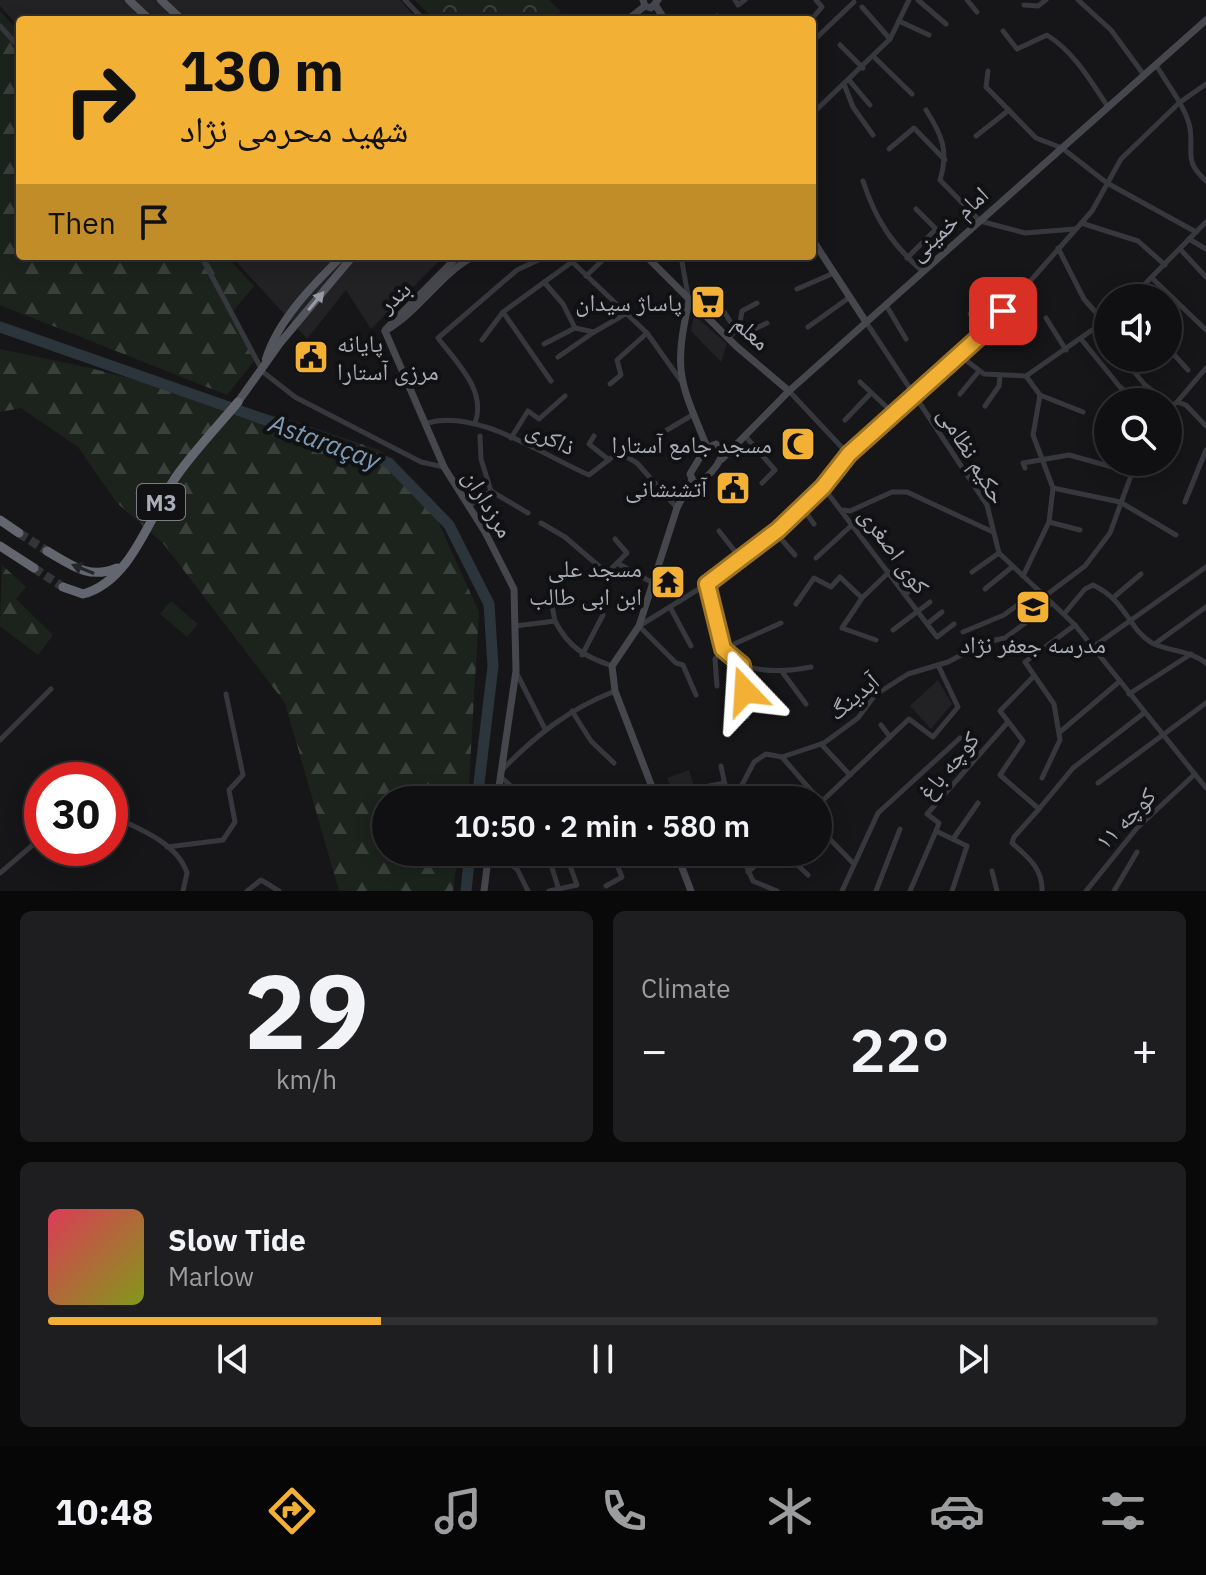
<!DOCTYPE html>
<html lang="en">
<head>
<meta charset="utf-8">
<style>
  body { margin:0; font-family:"IBM Plex Sans","Noto Naskh Arabic",sans-serif; background:#1e1e20; color:#f1f3f6; height:100vh; display:flex; flex-direction:column; font-size:30px; white-space:nowrap }
  * { box-sizing:border-box; margin:0 }
  p { font-size:26px; color:#9c9d9f }
  .icon { flex:none; width:44px; height:44px; fill:none; stroke:currentColor; stroke-width:2; stroke-linecap:round; stroke-linejoin:round }
  .map { position:relative; height:891px; overflow:hidden }
  .drawer { display:flex; flex-direction:column; gap:20px; padding:20px; background:#09090a; flex:1 }
  .drawer>* { flex:none }
  .top-card { position:absolute; left:16px; top:16px; width:800px; height:244px; border-radius:8px; box-shadow:0 4px 20px #0003,0 0 0 2px #303032; background:#f2b134; color:#111; overflow:hidden }
  .tools { position:absolute; left:1094px; top:284px; display:grid; gap:16px }
  .tools a { display:grid; place-items:center; width:88px; height:88px; border-radius:50%; background:#101012; box-shadow:0 4px 20px #0003,0 0 0 2px #303032; font-size:40px }
  .speed { position:absolute; left:24px; top:762px; display:flex; gap:16px; font-size:40px; font-weight:700; text-align:center }
  .speed>* { display:grid; place-content:center; width:104px; height:104px; border-radius:50%; background:#101012; box-shadow:0 4px 20px #0003,0 0 0 2px #303032; line-height:1 }
  .speed .limit { border:12px solid #d22; background:#fff; color:#111 }
  .pin { position:absolute; display:grid; place-items:center; width:68px; height:68px; color:#fff; margin:-34px; border-radius:16px; box-shadow:0 4px 12px #0006 }
  .me { position:absolute; width:88px; margin:-44px; rotate:340deg; stroke-linejoin:round; filter:drop-shadow(0 0 6px #0008) }
  .turn { display:flex; align-items:center; gap:28px; height:168px; padding:0 32px; font-size:36px }
  .turn .icon { width:104px; height:104px; stroke-width:2.5 }
  .turn b { display:block; font-size:56px; line-height:68px }
  .then { display:flex; align-items:center; height:76px; padding:0 32px; background:#0003; gap:16px; font-size:30px }
  .big { font-size:60px; font-weight:600; line-height:1.1 }
  .drawer .card { flex:1; display:flex; flex-direction:column; justify-content:center; gap:12px; min-width:0; padding:0 28px; border-radius:12px; background:#1e1e20 }
  .drawer .dial { align-items:center; gap:0 }
  .dial b { font-size:104px; line-height:1 }
  .song { display:flex; align-items:center; gap:24px }
  .cover { width:96px; height:96px; border-radius:12px; background:linear-gradient(135deg,hsl(350 70% 55%),hsl(70 70% 35%)) }
  .played { height:8px; border-radius:4px; background:linear-gradient(90deg,#f2b134 30%,#303032 30%) }
  .keys { display:flex; justify-content:space-around; direction:ltr }
  .heat { display:flex; justify-content:space-between; align-items:center; font-size:44px; direction:ltr }
  .drawer .tiles { flex:1; display:grid; gap:20px; grid-template-columns:1fr 1fr }
  .card:last-child { grid-column:span 2 }
  .trip { position:absolute; left:372px; top:786px; width:460px; height:80px; border-radius:40px; background:#101012; box-shadow:0 4px 20px #0003,0 0 0 2px #303032; font-weight:600; line-height:80px; text-align:center }
  .dock { display:flex; height:128px; justify-content:space-around; align-items:center; background:#060607; color:#9c9d9f }
  .dock .icon { width:56px; height:56px }
  .dock .selected { color:#f2b134 }
  .dock b { font-size:36px; color:#f1f3f6 }
  .map>svg:first-child { display:block }
  .built { fill:#222225 }
  .forest { fill:url(#forest-firs) }
  .park { fill:url(#park-crowns) }
  .pitch { fill:#1c231d }
  .lines { fill:none; stroke-linecap:round; stroke-linejoin:round }
  .river { stroke:#2c353c; stroke-width:11 }
  .highway-tunnel { stroke:#333438; stroke-width:9; stroke-dasharray:9 4.5; stroke-linecap:butt }
  .street { stroke:#37383d; stroke-width:5 }
  .secondary { stroke:#45474d; stroke-width:7 }
  .primary { stroke:#53555c; stroke-width:8 }
  .highway { stroke:#63666e; stroke-width:9 }
  .oneway { fill:#979ba6 }
  .oneway2 { fill:#26262a }
  .route-casing { stroke:#9d7322; stroke-width:20 }
  .route { stroke:#f2b134; stroke-width:14 }
  .labels { text-anchor:middle; dominant-baseline:central; stroke-width:8; stroke-linejoin:round; paint-order:stroke }
  .shield { fill:#111113; stroke:#7b7e86; stroke-width:2 }
  .shield-label { font-size:22px; font-weight:bold; fill:#a8adb8 }
  .street-label { font-size:24px; fill:#a8adb8; stroke:#111113 }
  .poi-label { font-size:24px; fill:#a8adb8; stroke:#111113; text-anchor:end }
  .water-label { font-size:26px; font-style:italic; fill:#7f9bb3; stroke:#111113 }
</style>
</head>
<body>
<div class="map">
<svg width="1206" height="891" viewBox="0 0 1206 891">
  <defs>
    <pattern id="forest-firs" width="22" height="20" patternUnits="userSpaceOnUse" patternTransform="scale(2)"><rect width="22" height="20" fill="#1c231d"/><path d="M5 1l3.5 6h-7zM16 11l3.5 6h-7z" fill="#3a403c"/></pattern>
    <pattern id="park-crowns" width="20" height="18" patternUnits="userSpaceOnUse" patternTransform="scale(2)"><rect width="20" height="18" fill="#1c231d"/><path d="M2 6a3 3 0 1 1 6 0M12 15a3 3 0 1 1 6 0" fill="none" stroke="#3a403c"/></pattern>
  </defs>
  <rect width="100%" height="100%" fill="#161618"/>
  <!-- built -->
  <g class="built">
    <polygon points="0,0 400,0 418,20 20,20 20,28 0,6"/>
    <polygon points="231,256 444,256 371,329 346,290 307,339"/>
    <polygon points="694,315 727,344 721,362 691,331"/>
    <polygon points="938,680 952,704 931,729 910,706"/>
    <polygon points="689,770 698,800 675,800 667,778"/>
  </g>
  <!-- forest -->
  <g class="forest">
    <polygon points="0,11 20,33 20,256 226,256 254,286 233,311 254,361 227,395 0,305"/>
    <polygon points="0,349 90,368 297,422 379,450 426,495 479,612 469,783 466,800 386,800 386,852 458,852 453,891 339,891 285,703 163,543 117,503 78,447 21,408 0,412"/>
    <polygon points="2,565 26,587 16,599 53,635 38,655 0,626"/>
  </g>
  <!-- park -->
  <polygon class="park" points="415,0 549,0 561,12 552,20 435,20"/>
  <!-- pitch -->
  <polygon class="pitch" points="171,601 198,624 187,637 160,614"/>
  <g class="lines">
    <!-- river -->
    <g class="river">
      <polyline points="0,327 389,463 449,525 489,604 493,666 477,800"/>
      <polyline points="466,891 470,852"/>
    </g>
    <!-- highway-tunnel -->
    <g class="highway-tunnel">
      <polyline points="19,533 47,551"/>
      <polyline points="34,568 63,587"/>
    </g>
    <!-- street -->
    <g class="street">
      <polyline points="405,0 424,20"/>
      <polyline points="735,0 738,5 745,0"/>
      <polyline points="918,0 946,24"/>
      <polyline points="967,0 977,12"/>
      <polyline points="1078,0 1111,30 1144,75"/>
      <polyline points="1024,5 1038,6 1046,0"/>
      <polyline points="862,7 890,39"/>
      <polyline points="712,20 717,16"/>
      <polyline points="811,20 822,7 816,0"/>
      <polyline points="899,21 929,35"/>
      <polyline points="0,26 20,48"/>
      <path d="M1003,31L1017,49L1047,35C1075,53 1090,80 1108,107"/>
      <polyline points="812,42 854,2"/>
      <polyline points="840,45 863,68"/>
      <polyline points="874,57 912,94"/>
      <path d="M1156,65C1167,84 1186,107 1190,128C1194,155 1183,159 1206,181"/>
      <polyline points="988,71 986,87 1036,138 1062,148 1107,183 1196,232"/>
      <polyline points="849,80 870,105"/>
      <polyline points="844,84 853,107 873,135"/>
      <path d="M926,110C942,135 949,151 940,180L980,221L1025,233L1075,229"/>
      <polyline points="812,114 890,39 909,0"/>
      <polyline points="976,136 1009,110"/>
      <polyline points="889,149 914,128 945,160"/>
      <path d="M863,181C876,221 892,244 923,272"/>
      <polyline points="1081,223 1138,241 1165,265"/>
      <polyline points="1189,239 1206,249"/>
      <polyline points="1058,248 1084,299 1104,322"/>
      <polyline points="1180,249 1206,277"/>
      <polyline points="201,256 263,372 295,397 421,462 444,467"/>
      <polyline points="566,256 647,333 681,381"/>
      <polyline points="681,256 688,296"/>
      <polyline points="907,258 936,229 916,209"/>
      <polyline points="586,276 607,256"/>
      <polyline points="1152,278 1206,330"/>
      <polyline points="1009,281 1019,291"/>
      <polyline points="544,282 563,304 575,328"/>
      <polyline points="797,289 834,273"/>
      <polyline points="992,295 1006,306"/>
      <polyline points="1131,298 1206,222"/>
      <polyline points="886,305 906,339"/>
      <polyline points="1003,311 1023,327"/>
      <polyline points="503,312 551,381"/>
      <polyline points="725,313 736,331"/>
      <polyline points="970,314 987,330"/>
      <polyline points="1046,318 1066,350"/>
      <polyline points="866,322 987,505 999,553 1075,625 1206,788"/>
      <polyline points="808,327 850,297"/>
      <polyline points="1097,327 1108,340"/>
      <polyline points="739,328 742,311 757,303"/>
      <polyline points="728,338 739,328 748,332 767,323"/>
      <polyline points="1081,339 1120,387 1140,402"/>
      <polyline points="482,340 503,312 572,262"/>
      <polyline points="544,344 575,328 594,332 627,313"/>
      <polyline points="1168,348 1188,370"/>
      <polyline points="959,355 984,374 1026,376 1108,319"/>
      <polyline points="558,357 594,332"/>
      <polyline points="1123,358 1145,385 1167,402"/>
      <polyline points="860,382 894,414"/>
      <polyline points="610,384 621,375 617,360 647,333"/>
      <polyline points="789,391 848,454"/>
      <polyline points="960,394 979,371"/>
      <polyline points="1040,395 1083,412"/>
      <polyline points="1177,402 1206,368"/>
      <polyline points="985,406 999,386 1000,376"/>
      <polyline points="1168,408 1177,402 1186,405 1206,426"/>
      <polyline points="845,420 871,393"/>
      <path d="M427,423C477,408 544,456 589,475L619,452L637,463L677,508"/>
      <path d="M475,423C487,391 457,363 438,338L517,270L547,256"/>
      <polyline points="667,430 694,414"/>
      <polyline points="480,436 481,459 491,491"/>
      <polyline points="594,436 589,444 609,460"/>
      <polyline points="746,437 775,470 762,483"/>
      <polyline points="511,438 528,411 539,419 565,396"/>
      <polyline points="1025,468 1023,463 1069,455 1116,468"/>
      <polyline points="823,487 937,637 954,624"/>
      <polyline points="1053,488 1120,502 1176,535"/>
      <polyline points="1185,502 1206,450"/>
      <polyline points="469,506 491,491 528,513"/>
      <polyline points="802,507 814,524"/>
      <polyline points="844,510 850,511 892,492 907,492 993,532"/>
      <polyline points="1049,522 1080,530"/>
      <polyline points="541,523 565,537 607,573 617,563 653,583"/>
      <polyline points="719,531 741,559"/>
      <polyline points="775,532 795,555"/>
      <polyline points="615,539 627,553 617,563"/>
      <polyline points="816,558 853,524"/>
      <polyline points="972,572 999,553"/>
      <polyline points="1023,576 1049,522 1053,488 1033,435 1040,395 1026,376"/>
      <path d="M707,584C712,604 714,629 723,647C737,676 786,672 811,667"/>
      <polyline points="985,589 1012,567"/>
      <polyline points="905,594 921,584"/>
      <polyline points="550,596 555,621"/>
      <polyline points="1045,596 1085,566 1110,533 1136,462"/>
      <polyline points="1114,597 1141,574"/>
      <polyline points="796,604 814,578 831,587 840,577 862,598"/>
      <polyline points="670,607 691,646"/>
      <path d="M1064,614L1085,589L1093,585C1127,601 1129,630 1152,643C1170,652 1190,650 1206,663"/>
      <polyline points="927,624 942,612"/>
      <path d="M515,626L555,621C569,648 584,656 612,666"/>
      <polyline points="893,630 930,602"/>
      <polyline points="963,632 1004,615 1038,590"/>
      <polyline points="876,640 842,628 862,598 889,572"/>
      <polyline points="1156,643 1206,607"/>
      <polyline points="1093,647 1206,567"/>
      <polyline points="582,655 603,615"/>
      <polyline points="742,665 747,717"/>
      <polyline points="516,672 545,729"/>
      <polyline points="783,673 806,704"/>
      <polyline points="1034,676 1000,711 1023,741 1000,775 1039,809 1073,768 1144,713"/>
      <polyline points="717,686 715,659 723,649 781,623"/>
      <polyline points="1129,694 1191,654"/>
      <polyline points="696,695 683,665 676,663 639,626 707,584 778,530 823,487 849,454 987,330 1092,211 1121,159 1179,103 1206,84"/>
      <polyline points="572,711 591,741 614,763"/>
      <polyline points="881,725 890,737"/>
      <polyline points="1060,732 1119,682"/>
      <polyline points="0,740 51,689"/>
      <polyline points="821,744 850,775"/>
      <polyline points="782,757 821,802"/>
      <polyline points="721,766 728,800"/>
      <path d="M502,770C536,735 569,709 615,691"/>
      <polyline points="501,777 512,787 512,800"/>
      <polyline points="1042,778 1060,740 1054,704 1025,662 1075,625"/>
      <polyline points="1098,783 1206,703"/>
      <polyline points="709,786 725,783"/>
      <polyline points="757,793 764,800"/>
      <polyline points="734,800 754,762 766,754 782,757 824,743 858,718 875,695 908,674 948,662 986,642 1005,638 1052,603"/>
      <polyline points="818,805 909,719 933,737 958,707 938,665"/>
      <path d="M1039,809L1014,837L1012,843C1028,857 1043,869 1042,891"/>
      <path d="M110,815C137,828 177,842 187,873L183,891"/>
      <polyline points="818,827 854,864"/>
      <polyline points="936,831 939,823 927,814 1008,722"/>
      <polyline points="953,839 978,803"/>
      <polyline points="167,847 223,840 235,822 229,790 243,775 226,694"/>
      <polyline points="506,852 504,860 517,869 528,891"/>
      <polyline points="547,852 559,890"/>
      <polyline points="740,852 753,881 777,891"/>
      <polyline points="784,852 808,875"/>
      <polyline points="992,871 997,891"/>
      <polyline points="748,872 771,852"/>
      <polyline points="0,873 42,837"/>
      <polyline points="606,886 622,877 617,865 643,852"/>
      <polyline points="247,891 261,880 279,891"/>
      <polyline points="549,891 577,885 565,852"/>
      <polyline points="842,891 878,813 960,738"/>
      <polyline points="876,891 900,829"/>
      <polyline points="910,891 936,831 967,846 952,891"/>
      <polyline points="1086,891 1137,828 1195,774"/>
      <polyline points="1114,891 1137,852"/>
    </g>
    <!-- secondary -->
    <g class="secondary">
      <polyline points="643,0 645,6 651,8 658,0"/>
      <polyline points="656,6 665,20"/>
      <polyline points="627,20 645,6"/>
      <polyline points="812,239 866,322"/>
      <polyline points="646,256 736,346 789,391"/>
      <path d="M689,301C673,373 680,381 707,447"/>
      <polyline points="386,329 458,256"/>
      <polyline points="385,331 444,467 485,532 514,589 516,671 497,800"/>
      <path d="M385,331C419,312 439,275 474,256"/>
      <path d="M716,444L722,451C722,463 706,481 694,483L690,474L705,449Z"/>
      <polyline points="722,459 789,391 1206,20"/>
      <polyline points="657,800 615,691 612,666 639,626 677,508 691,481"/>
      <polyline points="676,852 691,891"/>
      <polyline points="484,891 489,852"/>
    </g>
    <!-- primary -->
    <g class="primary">
      <polyline points="129,0 150,20"/>
      <polyline points="161,0 182,20"/>
      <path d="M266,359C278,320 313,285 342,256"/>
      <polyline points="238,402 280,343 353,256"/>
    </g>
    <!-- highway -->
    <g class="highway">
      <polyline points="0,520 19,533"/>
      <polyline points="0,546 34,568"/>
      <path d="M47,551C71,565 89,580 117,568"/>
      <path d="M63,587L83,594C133,581 151,511 178,474C196,449 218,426 238,402"/>
    </g>
  </g>
  <!-- one-way arrows -->
  <defs><path id="oneway-solid" d="M-6-.8H1V-3.2L6.5 0L1 3.2V.8H-6Z" transform="scale(2)"/></defs>
  <use class="oneway" href="#oneway-solid" transform="translate(316 301) rotate(-50)"/>
  <use class="oneway2" href="#oneway-solid" transform="translate(83 569) rotate(-158)"/>
  <g class="lines">
    <!-- route casing -->
    <g class="route-casing">
      <polyline id="route" points="745,691 742,665 723,649 707,584 778,530 823,487 849,454 987,330 1003,311"/>
    </g>
    <!-- route -->
    <use href="#route" class="route"/>
  </g>
  <!-- icons -->
  <defs>
    <g id="supermarket-square" transform="scale(1.8)"><rect x="-9" y="-9" width="18" height="18" rx="4" fill="#f2b134" stroke="#111113"/><path d="M-6-5.5h2.5l.6 2H6L4.5 2H-2.5L-4.4-4H-6ZM-1.5 3.2a1.3 1.3 0 1 0 .1 0ZM3 3.2a1.3 1.3 0 1 0 .1 0Z" fill="#111"/></g>
    <g id="civic-square" transform="scale(1.8)"><rect x="-9" y="-9" width="18" height="18" rx="4" fill="#f2b134" stroke="#111113"/><path d="M-.6-6.5H3V-4.5H.6V-3L4-1V1h2V6H-6V1h2V-1L-.6-3ZM-1.2 2.5V6h2.4V2.5Z" fill="#111"/></g>
    <g id="mosque-square" transform="scale(1.8)"><rect x="-9" y="-9" width="18" height="18" rx="4" fill="#f2b134" stroke="#111113"/><path d="M3.5-4.9A6 6 0 1 0 3.5 4.9A5 5 0 1 1 3.5-4.9Z" fill="#111"/></g>
    <g id="temple-square" transform="scale(1.8)"><rect x="-9" y="-9" width="18" height="18" rx="4" fill="#f2b134" stroke="#111113"/><path d="M0-6L5-2H3V0L6.5 2.5H4V6H1.5V3h-3V6H-4V2.5H-6.5L-3 0V-2H-5Z" fill="#111"/></g>
    <g id="school-square" transform="scale(1.8)"><rect x="-9" y="-9" width="18" height="18" rx="4" fill="#f2b134" stroke="#111113"/><path d="M0-5L7-2L0 1L-7-2ZM-4 1L0 2.5L4 1V4Q0 6-4 4Z" fill="#111"/></g>
  </defs>
  <g fill-rule="evenodd">
    <use href="#supermarket-square" x="708" y="302"/>
    <use href="#civic-square" x="311" y="357"/>
    <use href="#mosque-square" x="798" y="444"/>
    <use href="#civic-square" x="733" y="488"/>
    <use href="#temple-square" x="668" y="582"/>
    <use href="#school-square" x="1033" y="607"/>
  </g>
  <g class="labels">
    <!-- shield labels -->
    <rect class="shield" x="137" y="484" width="48" height="36" rx="6"/>
    <g class="shield-label">
      <text x="161" y="502">M3</text>
    </g>
    <!-- street labels -->
    <g class="street-label">
      <text transform="translate(948 223) rotate(-42)">امام خمینی</text>
      <text transform="translate(394 296) rotate(-41)">بندر</text>
      <text transform="translate(752 332) rotate(42)">معلم</text>
      <text transform="translate(551 437) rotate(25)">ذاکری</text>
      <text transform="translate(973 455) rotate(59)">حکیم نظامی</text>
      <text transform="translate(489 503) rotate(59)">مرزداران</text>
      <text transform="translate(895 550) rotate(54)">کوی اصغری</text>
      <text transform="translate(853 696) rotate(-40)">آبدینگ</text>
      <text transform="translate(948 765) rotate(-50)">کوچه باغ</text>
      <text transform="translate(1125 818) rotate(-46)">کوچه ۱۱</text>
    </g>
    <!-- poi labels -->
    <g class="poi-label">
      <text x="682" y="302">پاساژ سیدان</text>
      <text x="337" y="343" text-anchor="start">پایانه<tspan x="337" dy="28">مرزی آستارا</tspan></text>
      <text x="772" y="444">مسجد جامع آستارا</text>
      <text x="707" y="488">آتشنشانی</text>
      <text x="642" y="568">مسجد علی<tspan x="642" dy="28">ابن ابی طالب</tspan></text>
      <text x="1033" y="644" text-anchor="middle">مدرسه جعفر نژاد</text>
    </g>
    <!-- water labels -->
    <g class="water-label">
      <text transform="translate(325 441) rotate(20)">Astaraçay</text>
    </g>
  </g>
</svg>
<div class="tools">
<a><svg class="icon" aria-label="sound" viewBox="0 0 24 24"><path d="M4 9h4l5-4v14l-5-4H4zM17 9q2 3 0 6"/></svg></a>
<a><svg class="icon" aria-label="search" viewBox="0 0 24 24"><circle cx="10" cy="10" r="6"/><path d="M15 15l6 6"/></svg></a>
</div>
<div class="speed"><div class="limit">30</div></div>
<div class="pin" style="left:1003px;top:311px;background:#d93025"><svg class="icon" aria-label="arrive" viewBox="0 0 24 24"><path d="M6 21V4h12l-3 4 3 4H6"/></svg></div>
<svg class="me" style="left:745px;top:691px" viewBox="-20 -20 40 40"><path d="M0-17L14 15 0 8-14 15z" fill="#f2b134" stroke="#fff" stroke-width="4"/></svg>
<div class="trip">10:50 · 2 min · 580 m</div>
<div class="top-card">
<div class="turn"><svg class="icon" aria-label="right" viewBox="0 0 24 24"><path d="M7 20v-9h11M14 6l5 5-5 5"/></svg><div><b>130 m</b>شهید محرمی نژاد</div></div>
<div class="then">Then<svg class="icon" aria-label="arrive" viewBox="0 0 24 24"><path d="M6 21V4h12l-3 4 3 4H6"/></svg></div>
</div>
</div>
<section class="drawer">
<div class="tiles">
<div class="card dial"><b>29</b><p>km/h</p></div>
<div class="card"><p>Climate</p>
<div class="heat"><a>−</a><b class="big">22°</b><a>+</a></div>
</div>
<div class="card">
<div class="song"><i class="cover"></i><div><b>Slow Tide</b><p>Marlow</p></div></div>
<div class="played"></div>
<div class="keys"><svg class="icon" aria-label="previous" viewBox="0 0 24 24"><path d="M18 5L8 12l10 7zM5 5v14"/></svg><svg class="icon" aria-label="pause" viewBox="0 0 24 24"><path d="M8 5v14M16 5v14"/></svg><svg class="icon" aria-label="next" viewBox="0 0 24 24"><path d="M6 5l10 7-10 7zM19 5v14"/></svg></div>
</div>
</div>
</section>
<nav class="dock">
<b>10:48</b>
<svg class="icon selected" aria-label="directions" viewBox="0 0 24 24"><path d="M12 3l9 9-9 9-9-9zM9 14v-3h6M13 9l2 2-2 2"/></svg>
<svg class="icon" aria-label="music" viewBox="0 0 24 24"><path d="M9 18V5l10-2v13"/><circle cx="6" cy="18" r="3"/><circle cx="16" cy="16" r="3"/></svg>
<svg class="icon" aria-label="phone" viewBox="0 0 24 24"><path d="M5 4h4l2 5-3 2q2 4 5 5l2-3 5 2v4C11 20 4 13 5 4z"/></svg>
<svg class="icon" aria-label="climate" viewBox="0 0 24 24"><path d="M12 3v18M4 7l16 10M4 17L20 7"/></svg>
<svg class="icon" aria-label="car" viewBox="0 0 24 24"><path d="M5 17H2v-5l4-1 3-4h7l3 4 3 1v5h-3M9 17h6M6 11h13"/><circle cx="7" cy="17" r="2"/><circle cx="17" cy="17" r="2"/></svg>
<svg class="icon" aria-label="filters" viewBox="0 0 24 24"><path d="M4 7h16M4 17h16"/><circle cx="9" cy="7" r="2"/><circle cx="15" cy="17" r="2"/></svg>
</nav>
</body>
</html>
